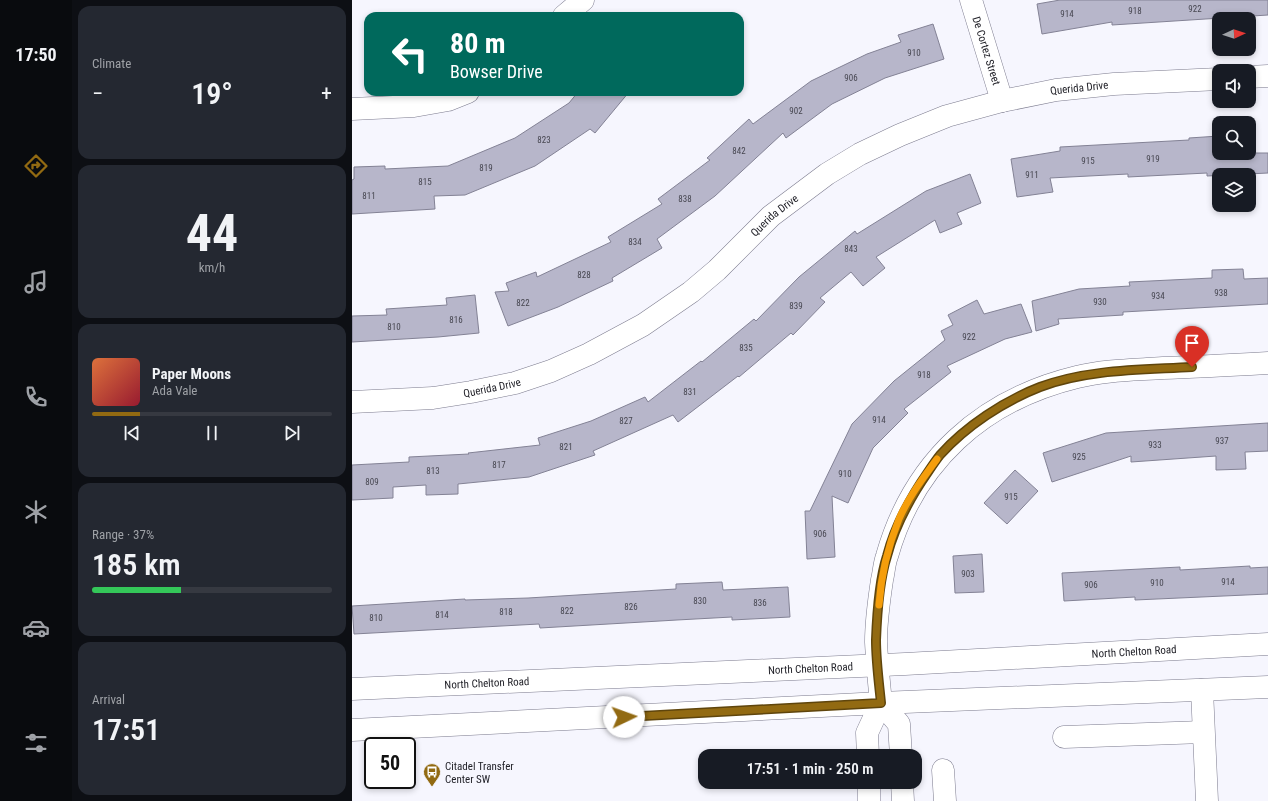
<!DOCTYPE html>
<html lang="en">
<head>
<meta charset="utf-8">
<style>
  body { margin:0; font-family:"Roboto Condensed",sans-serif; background:#242831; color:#f1f3f6; height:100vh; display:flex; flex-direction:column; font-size:15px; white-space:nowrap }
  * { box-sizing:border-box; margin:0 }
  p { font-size:13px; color:#9ea1a6 }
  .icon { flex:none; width:22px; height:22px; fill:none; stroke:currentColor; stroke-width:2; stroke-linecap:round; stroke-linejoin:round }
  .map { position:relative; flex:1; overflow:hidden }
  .drawer { display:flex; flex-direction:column; gap:6px; padding:6px; background:#0d0f14; width:280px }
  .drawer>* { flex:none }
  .top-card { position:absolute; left:12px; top:12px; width:380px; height:84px; border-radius:12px; box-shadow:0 2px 6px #0003; background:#00695c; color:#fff; overflow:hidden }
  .needle { width:26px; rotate:87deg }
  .tools { position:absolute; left:860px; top:12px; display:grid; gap:8px }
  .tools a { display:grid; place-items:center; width:44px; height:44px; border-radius:8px; background:#171b24; box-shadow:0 2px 6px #0003; font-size:20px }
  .speed { position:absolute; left:12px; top:737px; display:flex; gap:8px; font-size:20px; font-weight:700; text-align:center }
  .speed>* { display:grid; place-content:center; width:52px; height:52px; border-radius:50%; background:#171b24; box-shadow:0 2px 6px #0003; line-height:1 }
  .speed .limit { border:2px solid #111; border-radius:6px; background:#fff; color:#111 }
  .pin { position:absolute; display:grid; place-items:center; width:34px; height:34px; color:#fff; margin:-41px -17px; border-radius:50% 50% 50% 0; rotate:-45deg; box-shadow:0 0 4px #0007 }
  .pin .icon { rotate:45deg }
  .me { position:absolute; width:44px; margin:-22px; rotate:87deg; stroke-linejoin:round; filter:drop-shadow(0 0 3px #0008) }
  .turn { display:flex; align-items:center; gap:14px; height:84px; padding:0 20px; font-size:18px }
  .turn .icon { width:52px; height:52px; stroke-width:2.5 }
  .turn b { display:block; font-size:28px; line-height:34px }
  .big { font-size:30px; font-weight:600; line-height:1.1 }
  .drawer .tile { flex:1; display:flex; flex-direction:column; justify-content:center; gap:6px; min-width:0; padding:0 14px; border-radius:12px; background:#242831 }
  .drawer .dial { align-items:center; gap:0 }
  .dial b { font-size:52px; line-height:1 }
  .song { display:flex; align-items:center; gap:12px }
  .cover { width:48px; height:48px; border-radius:6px; background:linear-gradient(135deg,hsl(20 70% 55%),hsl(350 70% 35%)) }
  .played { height:4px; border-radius:2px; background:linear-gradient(90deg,#926a12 20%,#363941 20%) }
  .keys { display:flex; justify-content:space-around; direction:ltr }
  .heat { display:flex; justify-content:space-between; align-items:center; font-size:22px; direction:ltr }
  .charge { height:6px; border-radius:3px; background:linear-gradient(90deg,#34c759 37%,#363941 0) }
  .trip { position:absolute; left:346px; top:749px; width:224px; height:40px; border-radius:12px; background:#171b24; box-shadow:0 2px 6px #0003; font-weight:600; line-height:40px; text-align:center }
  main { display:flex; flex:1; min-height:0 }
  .menu { display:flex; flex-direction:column; width:72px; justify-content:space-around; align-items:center; background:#090b0e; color:#9ea1a6 }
  .menu .icon { width:28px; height:28px }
  .menu .on { color:#926a12 }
  .menu b { font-size:18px; color:#f1f3f6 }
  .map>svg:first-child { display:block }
  .building { fill:#b7b6ca; stroke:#838295 }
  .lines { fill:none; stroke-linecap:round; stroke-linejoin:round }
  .minor-casing { stroke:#7c7b8e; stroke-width:23 }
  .secondary-casing { stroke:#7c7b8e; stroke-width:23 }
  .minor { stroke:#fff; stroke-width:22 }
  .secondary { stroke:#fff; stroke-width:22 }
  .route-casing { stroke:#5f450c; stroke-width:10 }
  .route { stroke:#926a12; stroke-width:7 }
  .slow { stroke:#f59e0b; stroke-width:7 }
  .labels { text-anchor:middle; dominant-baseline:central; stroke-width:3; stroke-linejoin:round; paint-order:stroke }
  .number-label { font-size:9px; fill:#474751 }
  .street-label { font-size:11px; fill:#222229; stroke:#f6f6fe }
  .poi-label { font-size:11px; fill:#222229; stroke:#f6f6fe; text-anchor:start }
</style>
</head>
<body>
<main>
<nav class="menu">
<b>17:50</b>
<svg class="icon on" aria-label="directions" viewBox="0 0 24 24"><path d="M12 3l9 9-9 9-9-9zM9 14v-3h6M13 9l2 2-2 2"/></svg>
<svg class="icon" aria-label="music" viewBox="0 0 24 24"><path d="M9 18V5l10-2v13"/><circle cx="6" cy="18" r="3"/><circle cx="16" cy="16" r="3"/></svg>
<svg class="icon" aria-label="phone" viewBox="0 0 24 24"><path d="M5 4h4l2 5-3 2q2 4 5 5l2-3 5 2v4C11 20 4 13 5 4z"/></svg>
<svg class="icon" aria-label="climate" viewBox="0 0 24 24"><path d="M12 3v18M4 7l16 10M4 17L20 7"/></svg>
<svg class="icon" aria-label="car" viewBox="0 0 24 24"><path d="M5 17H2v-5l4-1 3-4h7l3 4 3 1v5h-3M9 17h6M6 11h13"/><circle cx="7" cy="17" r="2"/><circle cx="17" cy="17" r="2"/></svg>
<svg class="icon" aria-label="filters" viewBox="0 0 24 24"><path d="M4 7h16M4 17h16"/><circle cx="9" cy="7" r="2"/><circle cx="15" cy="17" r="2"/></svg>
</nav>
<section class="drawer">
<div class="tile"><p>Climate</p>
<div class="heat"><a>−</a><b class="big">19°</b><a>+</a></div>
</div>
<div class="tile dial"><b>44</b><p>km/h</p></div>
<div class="tile">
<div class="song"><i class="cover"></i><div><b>Paper Moons</b><p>Ada Vale</p></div></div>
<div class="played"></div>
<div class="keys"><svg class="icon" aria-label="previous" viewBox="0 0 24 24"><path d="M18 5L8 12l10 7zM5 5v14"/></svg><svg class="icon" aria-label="pause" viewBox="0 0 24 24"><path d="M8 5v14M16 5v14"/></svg><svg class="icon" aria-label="next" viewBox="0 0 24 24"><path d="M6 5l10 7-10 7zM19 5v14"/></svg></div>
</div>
<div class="tile"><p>Range · 37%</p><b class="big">185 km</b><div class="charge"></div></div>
<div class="tile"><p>Arrival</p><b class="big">17:51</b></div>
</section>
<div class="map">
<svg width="916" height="801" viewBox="0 0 916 801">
  <rect width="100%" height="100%" fill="#f6f6fe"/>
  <!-- building -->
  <g class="building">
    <polygon points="708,0 916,0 916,15 760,25 760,22 690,34 685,4"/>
    <polygon points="581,24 592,59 533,78 480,104 434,138 431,133 363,196 305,239 310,248 260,278 261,281 206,307 156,326 143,292 157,291 154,283 184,272 185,277 259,242 256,237 310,204 306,199 358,160 355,158 397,119 401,124 459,81 515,54 549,42 546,35"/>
    <polygon points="226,92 277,92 243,133 238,129 183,166 113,195 82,196 83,209 0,214 0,180 2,179 2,167 33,166 33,169 96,166 163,138 217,103"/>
    <polygon points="867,136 867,153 916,153 916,173 855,176 855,173 776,177 776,174 698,178 701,192 665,197 659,159 708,151 708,147 837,140 837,138"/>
    <polygon points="618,174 629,203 605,213 610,224 588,233 583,220 524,257 533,268 511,286 499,272 468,298 473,302 441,335 439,333 387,377 386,376 326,422 321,415 241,451 243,455 177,477 106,484 106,494 74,495 74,485 41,487 41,498 0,500 0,465 57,462 57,457 117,454 116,453 188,445 186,438 239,421 293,397 296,402 349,361 350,362 402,319 404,321 447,277 503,231 505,234 574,191"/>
    <polygon points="891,269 892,279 916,278 916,304 771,312 771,315 706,319 707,324 684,331 680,301 727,289 778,286 777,282 860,278 860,270"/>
    <polygon points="123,295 127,333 86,337 0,342 0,316 35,315 34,309 95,305 94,298"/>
    <polygon points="625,300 632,314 669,304 680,332 653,339 595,366 599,372 552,409 556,413 521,448 496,503 480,496 483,557 455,559 453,511 458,511 500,424 542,381 593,340 589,331 601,325 596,315"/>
    <polygon points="916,423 916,451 893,452 894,469 864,470 864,456 779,462 779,456 700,482 691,453 754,433"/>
    <polygon points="663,470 686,491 655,524 632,503"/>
    <polygon points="630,554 632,592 603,593 601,556"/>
    <polygon points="898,566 898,568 916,567 916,594 783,600 783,597 712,601 710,573 828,567 828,570"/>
    <polygon points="370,582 371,590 436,587 438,617 380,620 380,617 325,620 188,628 187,624 2,634 0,606 113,599 113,600 176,598 324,589 324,584"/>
  </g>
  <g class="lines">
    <!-- minor casing -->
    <g class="minor-casing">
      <g id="minor">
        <path id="s1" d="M619,0L650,101"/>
        <polyline points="212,16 231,0"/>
        <polyline points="897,77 916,76"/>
        <polyline points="0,109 62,106 96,100 116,92"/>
        <path id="s2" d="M0,402L81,398L119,392L163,383L199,371L237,354L291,325L339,292L365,270L419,216L475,174L508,154L548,135L595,116L650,101L704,90L762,84L867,79"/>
        <polyline points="850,690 855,801"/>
        <path d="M529,703C527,683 525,662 524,642C524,622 527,600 530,580C532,572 532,564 535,556C562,461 630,400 725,377C753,370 782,370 811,368C846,367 881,365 916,363"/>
        <polyline points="529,703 547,724 549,756"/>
        <polyline points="712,737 851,732"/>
        <polyline points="516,756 515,733 529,703"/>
        <polyline points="591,770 593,801"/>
        <polyline points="550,782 551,801"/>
        <polyline points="517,801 517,782"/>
      </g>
    </g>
    <!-- secondary casing -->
    <g class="secondary-casing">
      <g id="secondary">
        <path id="s3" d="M0,689L553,664L916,644"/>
        <polyline points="0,730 529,703 916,687"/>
      </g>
    </g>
    <!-- minor -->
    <use href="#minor" class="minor"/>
    <!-- secondary -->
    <use href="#secondary" class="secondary"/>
  </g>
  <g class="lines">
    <!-- route casing -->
    <g class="route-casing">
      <path id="route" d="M272,717L529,703C527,683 524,661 524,640C525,613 527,581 535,556C543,525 558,498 576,472C580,466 584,460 588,455C614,426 652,401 688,387C736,369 790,370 840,367"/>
    </g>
    <!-- route -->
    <use href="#route" class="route"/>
    <!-- slow -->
    <path class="slow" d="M527,605C529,576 536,546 547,519C556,498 571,478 585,459"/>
  </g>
  <!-- icons -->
  <defs>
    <g id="bus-pin" transform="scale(0.9)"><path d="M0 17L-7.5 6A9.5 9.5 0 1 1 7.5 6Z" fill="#926a12" stroke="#f6f6fe"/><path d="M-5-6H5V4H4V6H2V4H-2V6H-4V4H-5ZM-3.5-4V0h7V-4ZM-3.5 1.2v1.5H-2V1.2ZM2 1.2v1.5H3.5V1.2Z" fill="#fff"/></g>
  </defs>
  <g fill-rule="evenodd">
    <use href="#bus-pin" x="80" y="772"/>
  </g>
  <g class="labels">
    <!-- number labels -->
    <g class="number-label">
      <text x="843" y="9">922</text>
      <text x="783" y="11">918</text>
      <text x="715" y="14">914</text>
      <text x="562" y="53">910</text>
      <text x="499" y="78">906</text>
      <text x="444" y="111">902</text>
      <text x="192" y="140">823</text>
      <text x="387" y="151">842</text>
      <text x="801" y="159">919</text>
      <text x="736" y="161">915</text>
      <text x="134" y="168">819</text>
      <text x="680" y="175">911</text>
      <text x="73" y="182">815</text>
      <text x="17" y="196">811</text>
      <text x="333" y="199">838</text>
      <text x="283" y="242">834</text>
      <text x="499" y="249">843</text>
      <text x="232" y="275">828</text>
      <text x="869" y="293">938</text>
      <text x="806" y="296">934</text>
      <text x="748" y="302">930</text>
      <text x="171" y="303">822</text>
      <text x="444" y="306">839</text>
      <text x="104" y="320">816</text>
      <text x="42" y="327">810</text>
      <text x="617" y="337">922</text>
      <text x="394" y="348">835</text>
      <text x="572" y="375">918</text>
      <text x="338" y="392">831</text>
      <text x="527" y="420">914</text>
      <text x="274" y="421">827</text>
      <text x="870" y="441">937</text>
      <text x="803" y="445">933</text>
      <text x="214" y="447">821</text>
      <text x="727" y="457">925</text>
      <text x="147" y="465">817</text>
      <text x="81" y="471">813</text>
      <text x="493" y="474">910</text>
      <text x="20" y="482">809</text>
      <text x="659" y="497">915</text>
      <text x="468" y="534">906</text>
      <text x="616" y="574">903</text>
      <text x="876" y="582">914</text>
      <text x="805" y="583">910</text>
      <text x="739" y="585">906</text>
      <text x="348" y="601">830</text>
      <text x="408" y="603">836</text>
      <text x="279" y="607">826</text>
      <text x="215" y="611">822</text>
      <text x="154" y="612">818</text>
      <text x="90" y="615">814</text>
      <text x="24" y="618">810</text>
    </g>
    <!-- street labels -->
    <g class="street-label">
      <text stroke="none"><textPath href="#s1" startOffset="53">De Cortez Street</textPath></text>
      <text stroke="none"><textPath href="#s2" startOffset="813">Querida Drive</textPath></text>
      <text stroke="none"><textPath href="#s2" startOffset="477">Querida Drive</textPath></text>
      <text stroke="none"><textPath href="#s2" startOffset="141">Querida Drive</textPath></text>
      <text stroke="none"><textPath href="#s3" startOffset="783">North Chelton Road</textPath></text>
      <text stroke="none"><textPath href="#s3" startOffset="459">North Chelton Road</textPath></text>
      <text stroke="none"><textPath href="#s3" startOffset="135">North Chelton Road</textPath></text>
    </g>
    <!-- poi labels -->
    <g class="poi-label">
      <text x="93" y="766">Citadel Transfer<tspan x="93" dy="13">Center SW</tspan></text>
    </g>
  </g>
</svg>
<div class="tools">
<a><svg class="needle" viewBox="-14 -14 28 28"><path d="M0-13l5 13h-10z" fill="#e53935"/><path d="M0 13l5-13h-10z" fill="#9ea1a6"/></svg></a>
<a><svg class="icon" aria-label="sound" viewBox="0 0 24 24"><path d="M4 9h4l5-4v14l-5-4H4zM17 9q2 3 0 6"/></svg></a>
<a><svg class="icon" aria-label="search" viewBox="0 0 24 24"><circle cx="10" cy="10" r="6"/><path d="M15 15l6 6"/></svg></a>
<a><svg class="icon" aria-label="layers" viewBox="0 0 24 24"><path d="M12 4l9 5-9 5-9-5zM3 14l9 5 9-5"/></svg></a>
</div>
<div class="speed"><div class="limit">50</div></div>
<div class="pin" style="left:840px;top:367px;background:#d93025"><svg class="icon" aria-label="arrive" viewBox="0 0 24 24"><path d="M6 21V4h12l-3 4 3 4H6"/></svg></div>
<svg class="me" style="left:272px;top:717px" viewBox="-20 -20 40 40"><circle r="19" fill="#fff"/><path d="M0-13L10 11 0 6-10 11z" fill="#926a12"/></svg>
<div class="trip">17:51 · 1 min · 250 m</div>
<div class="top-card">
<div class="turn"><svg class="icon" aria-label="left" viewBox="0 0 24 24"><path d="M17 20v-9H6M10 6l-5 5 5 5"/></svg><div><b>80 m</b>Bowser Drive</div></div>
</div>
</div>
</main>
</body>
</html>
